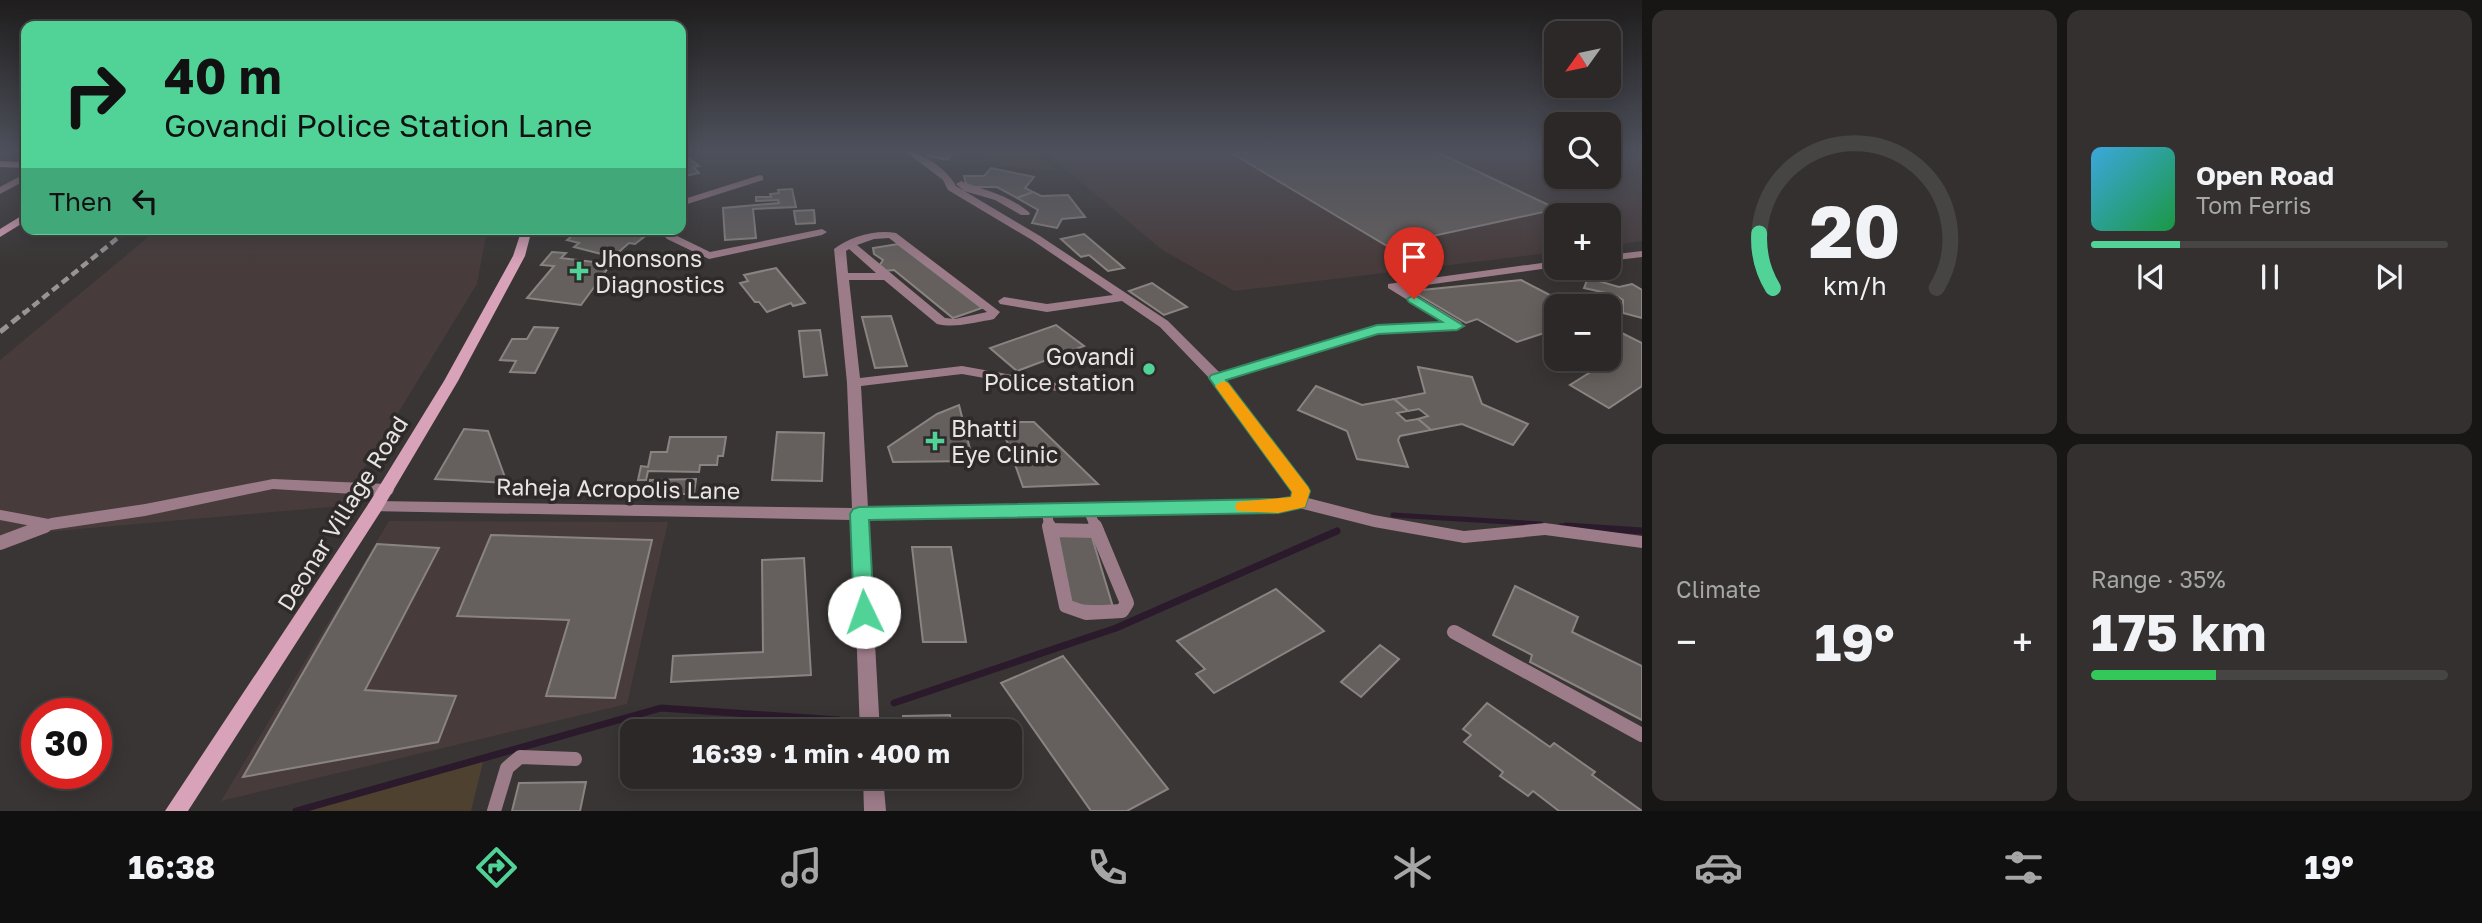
<!DOCTYPE html>
<html lang="en">
<head>
<meta charset="utf-8">
<style>
  body { margin:0; font-family:"Golos Text",sans-serif; background:#33302f; color:#f1f3f6; height:100vh; display:flex; flex-direction:column; font-size:26px; white-space:nowrap }
  * { box-sizing:border-box; margin:0 }
  p { font-size:23px; color:#a6a6a7 }
  .icon { flex:none; width:38px; height:38px; fill:none; stroke:currentColor; stroke-width:2; stroke-linecap:round; stroke-linejoin:round }
  .map { position:relative; flex:1; overflow:hidden }
  .drawer { display:flex; flex-direction:column; gap:10px; padding:10px; background:#181615; width:840px }
  .drawer>* { flex:none }
  .guide { position:absolute; left:21px; top:21px; width:665px; height:214px; border-radius:14px; box-shadow:0 4px 18px #0003,0 0 0 2px #474444; background:#51d398; color:#111; overflow:hidden }
  .needle { width:46px; rotate:237deg }
  .fabs { position:absolute; left:1544px; top:21px; display:grid; gap:14px }
  .fabs a { display:grid; place-items:center; width:77px; height:77px; border-radius:14px; background:#2b2827; box-shadow:0 4px 18px #0003,0 0 0 2px #474444; font-size:35px }
  .speed { position:absolute; left:21px; top:698px; display:flex; gap:14px; font-size:35px; font-weight:700; text-align:center }
  .speed>* { display:grid; place-content:center; width:91px; height:91px; border-radius:50%; background:#2b2827; box-shadow:0 4px 18px #0003,0 0 0 2px #474444; line-height:1 }
  .speed .limit { border:10px solid #d22; background:#fff; color:#111 }
  .pin { position:absolute; display:grid; place-items:center; width:60px; height:60px; color:#fff; margin:-72px -30px; border-radius:50% 50% 50% 0; rotate:-45deg; box-shadow:0 0 7px #0007 }
  .pin .icon { rotate:45deg }
  .me { position:absolute; width:77px; margin:-38px; rotate:357deg; stroke-linejoin:round; filter:drop-shadow(0 0 5px #0008) }
  .turn { display:flex; align-items:center; gap:24px; height:147px; padding:0 28px; font-size:32px }
  .turn .icon { width:91px; height:91px; stroke-width:2.5 }
  .turn b { display:block; font-size:49px; line-height:60px }
  .then { display:flex; align-items:center; height:66px; padding:0 28px; background:#0003; gap:14px; font-size:26px }
  .big { font-size:52px; font-weight:700; line-height:1.1 }
  .drawer .tile { flex:1; display:flex; flex-direction:column; justify-content:center; gap:10px; min-width:0; padding:0 24px; border-radius:14px; background:#33302f }
  .drawer .dial { align-items:center; gap:0 }
  .dial svg { height:182px; overflow:visible; fill:none; stroke:#474444; stroke-width:7; stroke-linecap:round; text-anchor:middle }
  .dial text { fill:#f1f3f6; stroke:none }
  .song { display:flex; align-items:center; gap:21px }
  .cover { width:84px; height:84px; border-radius:10px; background:linear-gradient(135deg,hsl(200 70% 55%),hsl(140 70% 35%)) }
  .played { height:7px; border-radius:4px; background:linear-gradient(90deg,#51d398 25%,#474444 25%) }
  .keys { display:flex; justify-content:space-around; direction:ltr }
  .heat { display:flex; justify-content:space-between; align-items:center; font-size:38px; direction:ltr }
  .charge { height:10px; border-radius:5px; background:linear-gradient(90deg,#34c759 35%,#474444 0) }
  .drawer .tiles { flex:1; display:grid; gap:10px; grid-template-columns:repeat(2,1fr) }
  .trip { position:absolute; left:620px; top:719px; width:402px; height:70px; border-radius:14px; background:#2b2827; box-shadow:0 4px 18px #0003,0 0 0 2px #474444; font-weight:700; line-height:70px; text-align:center }
  .dock { display:flex; height:112px; justify-content:space-around; align-items:center; background:#111010; color:#a6a6a7 }
  .dock .icon { width:49px; height:49px }
  .dock .current { color:#51d398 }
  .dock b { font-size:32px; color:#f1f3f6 }
  main { display:flex; flex:1; min-height:0 }
  .map>svg:first-child { display:block }
  .built { fill:#473b3b }
  .green { fill:#4e4130 }
  .lines { fill:none; stroke-linecap:round; stroke-linejoin:round }
  .stream-far1 { stroke:#2b1a2c; stroke-width:5 }
  .stream { stroke:#2b1a2c; stroke-width:7 }
  .building { fill:#65605e; stroke:#898482; stroke-width:2 }
  .lane-far1 { stroke:#9d7c89; stroke-width:10 }
  .lane { stroke:#9d7c89; stroke-width:14 }
  .street { fill:#9d7c89; fill-rule:evenodd }
  .secondary { fill:#d8a2b8; fill-rule:evenodd }
  .rail-far1 { stroke:#989494; stroke-width:4.5; stroke-dasharray:8 4.5; stroke-linecap:butt }
  .rail { stroke:#989494; stroke-width:5; stroke-dasharray:10 5; stroke-linecap:butt }
  .route { fill:#51d398; stroke:#358963; stroke-width:2 }
  .slow { fill:#f59e0b }
  .poi-dot { fill:#51d398; stroke:#2f2a2a; stroke-width:2.5 }
  .labels { text-anchor:middle; dominant-baseline:central; stroke-width:7; stroke-linejoin:round; paint-order:stroke }
  .poi-label { font-size:23px; fill:#e7e4e4; stroke:#2f2a2a; text-anchor:start }
  .street-label { font-size:23px; fill:#e7e4e4; stroke:#2f2a2a }
</style>
</head>
<body>
<main>
<div class="map">
<svg width="1642" height="811" viewBox="0 0 1642 811">
  <rect width="100%" height="100%" fill="#393534"/>
  <!-- built -->
  <g class="built">
    <polygon points="1045,152 1556,152 1556,177 1608,177 1608,152 1642,152 1642,241 1608,246 1608,215 1556,215 1556,252 1234,291 1161,249"/>
    <polygon points="158,229 487,229 487,231 477,284 341,506 0,536 0,360"/>
    <polygon points="389,521 668,522 627,704 221,801"/>
  </g>
  <!-- green -->
  <g class="green">
    <path d="M979,152H1034L1055,170C1030,170 999,169 979,152Z"/>
    <polygon points="484,758 471,811 297,811"/>
  </g>
  <g class="lines">
    <!-- stream-far1 -->
    <g class="stream-far1">
      <polyline points="1393,515 1541,524"/>
      <polyline points="1561,526 1594,528"/>
    </g>
    <!-- stream -->
    <g class="stream">
      <polyline points="1566,526 1642,531"/>
      <polyline points="894,703 1116,628 1337,531"/>
      <polyline points="296,811 661,708 839,720"/>
    </g>
  </g>
  <!-- building -->
  <g class="building">
    <polygon points="681,152 699,166 693,167 699,173 681,177"/>
    <polygon points="930,152 966,152 954,152 948,160 927,156"/>
    <polygon points="1249,152 1437,152 1557,209 1387,246 1233,154"/>
    <polygon points="991,168 1034,177 1025,188 1033,192 1017,198 997,187 967,187 964,176 984,176"/>
    <polygon points="792,189 796,207 753,209 756,238 725,240 723,208 779,203 778,200 756,201 756,197 771,197 770,194 779,193 778,190"/>
    <polygon points="1033,192 1041,196 1068,195 1085,217 1062,219 1057,228 1032,223 1038,210 1017,198"/>
    <polygon points="814,210 815,223 796,224 794,211"/>
    <polygon points="597,229 611,229 644,237 635,244 629,243 613,257 574,247 579,243 567,240 577,232 590,235"/>
    <polygon points="1084,234 1124,268 1108,271 1089,255 1081,257 1061,239"/>
    <polygon points="898,244 982,308 953,318 894,270 884,271 879,266 883,260 874,254 873,248"/>
    <polygon points="552,252 566,253 561,258 611,264 581,305 527,298 554,266 541,265"/>
    <polygon points="776,268 805,303 793,306 791,303 767,312 759,302 755,302 740,283 748,281 744,275"/>
    <polygon points="1588,278 1619,287 1632,284 1642,290 1642,318 1623,313 1623,300 1615,295 1584,288"/>
    <polygon points="1521,280 1571,306 1556,306 1556,332 1553,330 1517,342 1477,319 1466,323 1412,291"/>
    <polygon points="1152,283 1187,307 1164,315 1129,291"/>
    <polygon points="891,316 907,366 875,368 862,317"/>
    <polygon points="1056,325 1084,346 1017,371 990,348"/>
    <polygon points="1608,326 1642,343 1642,386 1609,408 1570,385 1608,361 1604,359 1608,359"/>
    <polygon points="534,327 558,328 535,373 510,372 516,361 500,360 512,339 527,339"/>
    <polygon points="820,330 827,375 804,377 799,331"/>
    <polygon points="1418,367 1472,377 1482,404 1528,424 1513,445 1462,424 1431,430 1418,419 1428,416 1419,409 1408,411 1394,399 1425,393"/>
    <polygon points="1316,386 1362,405 1394,399 1408,411 1397,413 1406,421 1418,419 1431,430 1400,436 1398,440 1408,467 1357,459 1347,431 1298,410"/>
    <polygon points="959,405 973,461 893,462 888,447 937,414"/>
    <polygon points="1000,422 1034,422 1098,484 1023,487"/>
    <polygon points="464,429 488,431 507,483 435,479"/>
    <polygon points="777,432 824,433 822,481 772,480"/>
    <polygon points="670,437 726,437 723,456 718,456 717,465 700,465 699,472 648,471 646,480 638,480 641,466 648,467 651,452 667,452"/>
    <polygon points="696,479 694,494 648,494 650,480"/>
    <polygon points="1058,534 1091,534 1113,607 1072,605"/>
    <polygon points="491,535 652,540 615,698 546,696 569,620 457,616"/>
    <polygon points="377,544 439,548 365,690 456,696 438,742 243,777"/>
    <polygon points="912,547 951,547 966,642 923,642"/>
    <polygon points="804,558 811,675 671,682 673,656 763,652 762,560"/>
    <polygon points="1515,586 1578,617 1572,632 1642,666 1642,720 1530,662 1532,655 1493,635"/>
    <polygon points="1276,589 1324,631 1214,693 1196,674 1205,669 1177,641"/>
    <polygon points="1380,645 1399,659 1361,697 1341,682"/>
    <polygon points="1063,656 1168,789 1127,811 1091,811 1001,683"/>
    <polygon points="1487,703 1550,747 1554,743 1595,772 1592,775 1642,811 1559,811 1533,791 1528,796 1500,776 1503,772 1464,742 1471,735 1463,729"/>
    <polygon points="950,715 952,732 904,732 903,716"/>
    <polygon points="586,782 580,811 512,811 519,783"/>
  </g>
  <g class="lines">
    <!-- lane-far1 -->
    <g class="lane-far1">
      <polyline points="1088,509 1096,528"/>
      <polyline points="1046,510 1050,528"/>
      <polyline points="0,515 48,524"/>
      <polyline points="40,528 51,524"/>
    </g>
    <!-- lane -->
    <g class="lane">
      <polyline points="1049,526 1066,606 1086,613 1122,611 1127,603 1095,526"/>
      <polyline points="1050,530 1097,531"/>
      <polyline points="0,543 45,526"/>
      <polyline points="1454,632 1642,735"/>
      <polyline points="494,811 507,768 520,757 575,759"/>
    </g>
    <!-- street -->
    <g class="street">
      <path d="M906,152C923,152 948,170 956,186L1040,236L1168,321L1220,373L1377,326L1443,322L1388,288V284L1556,261V267L1404,288L1461,322L1463,325L1461,328L1378,334L1225,380L1307,487L1309,491L1308,498L1374,515L1464,531L1545,523L1642,536V548L1545,535L1464,543L1374,527L1299,508L1278,512L868,520L880,732H860L852,520L369,511L367,507L369,503L375,501L852,508L847,383L834,249C849,237 876,229 896,233L1000,312L994,319L990,320C971,323 955,328 937,324L884,280H849L860,378L962,366L1068,385L1075,389L1068,393L962,374L861,386L868,508L1278,500L1292,498L1293,492L1212,381L1160,327L1122,301L1047,312L1000,304L998,301L1004,297L1047,304L1113,295L1032,240L948,190L943,180ZM889,238L987,312L955,319L945,318L857,245L874,239ZM849,249L876,273H848L846,251Z"/>
      <polygon points="26,173 26,180 0,194 0,187"/>
      <polygon points="760,175 763,176 763,180 681,206 681,200"/>
      <path d="M961,181C984,190 1011,196 1030,213L1029,215H1021L995,200L964,191L956,184Z"/>
      <polygon points="522,229 548,229 543,232 527,233"/>
      <polygon points="658,229 669,229 675,235 710,252 822,229 827,232 822,235 709,259 667,239"/>
      <polygon points="1642,251 1642,257 1608,261 1608,255"/>
      <polygon points="273,479 386,484 392,486 394,490 392,494 386,496 273,489 145,516 51,530 45,528 43,524 45,520 51,518 145,504"/>
      <polygon points="863,777 883,777 886,811 864,811"/>
    </g>
    <!-- secondary -->
    <g class="secondary">
      <polygon points="0,161 26,162 26,168 0,167"/>
      <polygon points="26,213 26,221 0,237 0,229"/>
      <polygon points="522,229 532,229 525,256 458,381 381,511 188,811 165,811 369,503 444,381 513,256"/>
    </g>
    <!-- rail-far1 -->
    <polyline class="rail-far1" points="23,314 129,229"/>
    <!-- rail -->
    <polyline class="rail" points="0,332 25,312"/>
  </g>
  <!-- sky -->
  <linearGradient id="sky" x2="0" y2="1"><stop stop-color="#1f1d1d"/><stop offset="0.57" stop-color="#4e515c"/><stop offset="1" stop-color="#4e515c" stop-opacity="0"/></linearGradient>
  <rect width="1642" height="265" fill="url(#sky)"/>
  <!-- route -->
  <polygon class="route" points="1414,295 1464,326 1457,330 1378,334 1226,380 1308,487 1310,491 1305,507 1278,513 869,520 874,612 872,618 864,620 857,618 854,612 850,514 853,509 859,507 1278,499 1291,497 1292,492 1209,378 1211,375 1377,325 1442,322 1409,302 1407,299"/>
  <!-- slow -->
  <polygon class="slow" points="1223,381 1228,383 1308,487 1310,491 1305,507 1278,513 1237,511 1235,507 1237,502 1291,497 1292,492 1215,386"/>
  <!-- markers -->
  <g class="poi-dot">
    <path d="M575.5 260.5h7v7h7v7h-7v7h-7v-7h-7v-7h7z"/>
    <circle cx="1149" cy="369" r="7"/>
    <path d="M931.5 430.5h7v7h7v7h-7v7h-7v-7h-7v-7h7z"/>
  </g>
  <g class="labels">
    <!-- poi labels -->
    <g class="poi-label">
      <text x="595" y="258">Jhonsons<tspan x="595" dy="26">Diagnostics</tspan></text>
      <text x="1135" y="356" text-anchor="end">Govandi<tspan x="1135" dy="26">Police station</tspan></text>
      <text x="951" y="428">Bhatti<tspan x="951" dy="26">Eye Clinic</tspan></text>
    </g>
    <!-- street labels -->
    <g class="street-label">
      <text transform="translate(618 488) rotate(1)">Raheja Acropolis Lane</text>
      <text transform="translate(342 513) rotate(-58)">Deonar Village Road</text>
    </g>
  </g>
</svg>
<div class="fabs">
<a><svg class="needle" viewBox="-14 -14 28 28"><path d="M0-13l5 13h-10z" fill="#e53935"/><path d="M0 13l5-13h-10z" fill="#a6a6a7"/></svg></a>
<a><svg class="icon" aria-label="search" viewBox="0 0 24 24"><circle cx="10" cy="10" r="6"/><path d="M15 15l6 6"/></svg></a>
<a>+</a>
<a>−</a>
</div>
<div class="speed"><div class="limit">30</div></div>
<div class="pin" style="left:1414px;top:299px;background:#d93025"><svg class="icon" aria-label="arrive" viewBox="0 0 24 24"><path d="M6 21V4h12l-3 4 3 4H6"/></svg></div>
<svg class="me" style="left:864px;top:612px" viewBox="-20 -20 40 40"><circle r="19" fill="#fff"/><path d="M0-13L10 11 0 6-10 11z" fill="#51d398"/></svg>
<div class="trip">16:39 · 1 min · 400 m</div>
<div class="guide">
<div class="turn"><svg class="icon" aria-label="right" viewBox="0 0 24 24"><path d="M7 20v-9h11M14 6l5 5-5 5"/></svg><div><b>40 m</b>Govandi Police Station Lane</div></div>
<div class="then">Then<svg class="icon" aria-label="left" viewBox="0 0 24 24"><path d="M17 20v-9H6M10 6l-5 5 5 5"/></svg></div>
</div>
</div>
<section class="drawer">
<div class="tiles">
<div class="tile dial"><svg viewBox="0 0 100 80">
<path d="M14 69A42 42 0 1 1 86 69"/>
<path d="M14 69A42 42 0 0 1 8 45" stroke="#51d398"/>
<text x="50" y="56" font-size="32" font-weight="700">20</text>
<text x="50" y="72" font-size="11">km/h</text>
</svg></div>
<div class="tile">
<div class="song"><i class="cover"></i><div><b>Open Road</b><p>Tom Ferris</p></div></div>
<div class="played"></div>
<div class="keys"><svg class="icon" aria-label="previous" viewBox="0 0 24 24"><path d="M18 5L8 12l10 7zM5 5v14"/></svg><svg class="icon" aria-label="pause" viewBox="0 0 24 24"><path d="M8 5v14M16 5v14"/></svg><svg class="icon" aria-label="next" viewBox="0 0 24 24"><path d="M6 5l10 7-10 7zM19 5v14"/></svg></div>
</div>
<div class="tile"><p>Climate</p>
<div class="heat"><a>−</a><b class="big">19°</b><a>+</a></div>
</div>
<div class="tile"><p>Range · 35%</p><b class="big">175 km</b><div class="charge"></div></div>
</div>
</section>
</main>
<nav class="dock">
<b>16:38</b>
<svg class="icon current" aria-label="directions" viewBox="0 0 24 24"><path d="M12 3l9 9-9 9-9-9zM9 14v-3h6M13 9l2 2-2 2"/></svg>
<svg class="icon" aria-label="music" viewBox="0 0 24 24"><path d="M9 18V5l10-2v13"/><circle cx="6" cy="18" r="3"/><circle cx="16" cy="16" r="3"/></svg>
<svg class="icon" aria-label="phone" viewBox="0 0 24 24"><path d="M5 4h4l2 5-3 2q2 4 5 5l2-3 5 2v4C11 20 4 13 5 4z"/></svg>
<svg class="icon" aria-label="climate" viewBox="0 0 24 24"><path d="M12 3v18M4 7l16 10M4 17L20 7"/></svg>
<svg class="icon" aria-label="car" viewBox="0 0 24 24"><path d="M5 17H2v-5l4-1 3-4h7l3 4 3 1v5h-3M9 17h6M6 11h13"/><circle cx="7" cy="17" r="2"/><circle cx="17" cy="17" r="2"/></svg>
<svg class="icon" aria-label="filters" viewBox="0 0 24 24"><path d="M4 7h16M4 17h16"/><circle cx="9" cy="7" r="2"/><circle cx="15" cy="17" r="2"/></svg>
<b>19°</b>
</nav>
</body>
</html>
